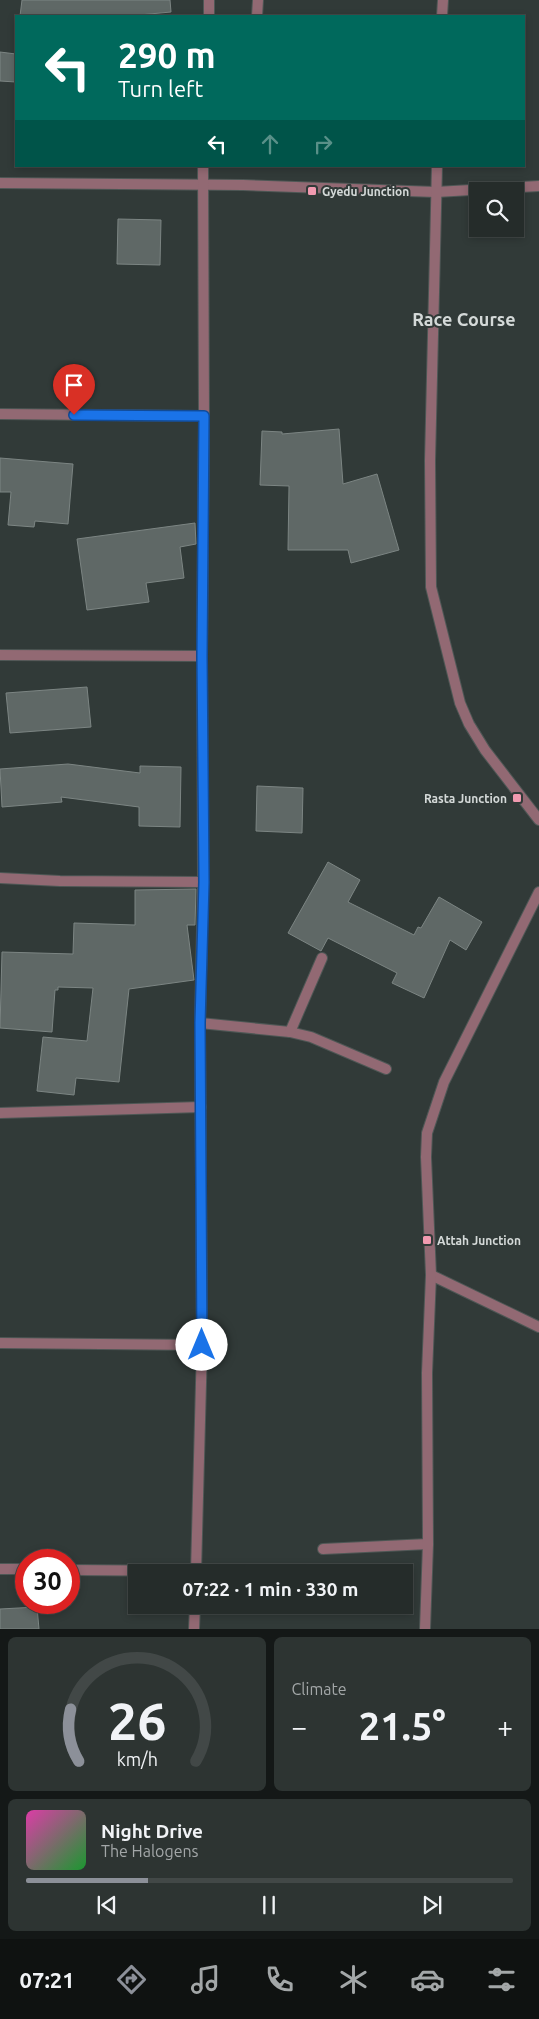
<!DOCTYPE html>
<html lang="en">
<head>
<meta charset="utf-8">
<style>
  body { margin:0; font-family:Ubuntu,sans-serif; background:#2d3432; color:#f1f3f6; height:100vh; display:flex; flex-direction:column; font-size:19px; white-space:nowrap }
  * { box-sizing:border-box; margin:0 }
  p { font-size:16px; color:#a3a7a8 }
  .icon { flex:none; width:28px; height:28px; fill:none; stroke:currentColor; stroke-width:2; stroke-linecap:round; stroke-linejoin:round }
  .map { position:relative; height:1629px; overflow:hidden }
  .sheet { display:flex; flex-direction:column; gap:8px; padding:8px; background:#141817; flex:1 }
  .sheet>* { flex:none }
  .hud { position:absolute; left:15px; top:15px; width:510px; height:152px; border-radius:0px; box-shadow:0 2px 8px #0003,0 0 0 1px #424847; background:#00695c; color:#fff; overflow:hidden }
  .controls { position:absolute; left:469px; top:182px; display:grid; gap:10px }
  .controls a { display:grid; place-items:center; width:55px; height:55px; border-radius:0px; background:#252c2a; box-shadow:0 2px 8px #0003,0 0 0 1px #424847; font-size:25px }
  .speed { position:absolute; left:15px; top:1549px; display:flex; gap:10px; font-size:25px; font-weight:700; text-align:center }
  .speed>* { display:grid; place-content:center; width:65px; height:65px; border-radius:50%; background:#252c2a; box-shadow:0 2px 8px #0003,0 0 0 1px #424847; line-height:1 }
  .speed .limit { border:8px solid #d22; background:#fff; color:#111 }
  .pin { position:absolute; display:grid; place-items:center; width:42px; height:42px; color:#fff; margin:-51px -21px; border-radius:50% 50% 50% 0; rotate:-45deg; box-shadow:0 0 5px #0007 }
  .pin .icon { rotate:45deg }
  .me { position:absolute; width:55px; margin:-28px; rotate:0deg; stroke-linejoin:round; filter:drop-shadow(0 0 4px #0008) }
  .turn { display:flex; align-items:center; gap:18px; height:105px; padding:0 20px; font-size:22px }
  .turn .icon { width:65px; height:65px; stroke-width:2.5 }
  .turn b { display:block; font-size:35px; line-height:42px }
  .lanes { display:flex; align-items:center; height:48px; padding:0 20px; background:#0003; justify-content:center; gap:25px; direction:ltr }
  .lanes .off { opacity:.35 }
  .big { font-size:38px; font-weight:600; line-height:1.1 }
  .sheet .tile { flex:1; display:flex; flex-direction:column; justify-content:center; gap:8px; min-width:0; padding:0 18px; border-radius:8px; background:#2d3432 }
  .sheet .dial { align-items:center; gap:0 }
  .dial svg { height:130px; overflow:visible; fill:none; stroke:#424847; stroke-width:7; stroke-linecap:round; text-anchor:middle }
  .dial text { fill:#f1f3f6; stroke:none }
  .song { display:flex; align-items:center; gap:15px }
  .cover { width:60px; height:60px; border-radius:8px; background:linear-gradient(135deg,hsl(320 70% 55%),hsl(130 70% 35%)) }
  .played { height:5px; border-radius:2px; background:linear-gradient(90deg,#8c9099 25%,#424847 25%) }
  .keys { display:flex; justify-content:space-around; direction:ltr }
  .heat { display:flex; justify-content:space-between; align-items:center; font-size:28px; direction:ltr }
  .sheet .tiles { flex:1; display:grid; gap:8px; grid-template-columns:1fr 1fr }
  .tile:last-child { grid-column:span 2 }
  .trip { position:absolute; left:128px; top:1564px; width:285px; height:50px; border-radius:0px; background:#252c2a; box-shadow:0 2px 8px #0003,0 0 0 1px #424847; font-weight:600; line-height:50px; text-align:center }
  .tabs { display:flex; height:80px; justify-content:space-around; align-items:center; background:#0f1211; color:#a3a7a8 }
  .tabs .icon { width:35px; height:35px }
  .tabs .active { color:#8c9099 }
  .tabs b { font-size:22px; color:#f1f3f6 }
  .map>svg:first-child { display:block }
  .building { fill:#5f6866; stroke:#7c8583 }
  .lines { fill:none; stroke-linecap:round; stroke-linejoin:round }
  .service-casing { stroke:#4e5755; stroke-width:12 }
  .minor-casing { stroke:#4e5755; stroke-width:12 }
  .tertiary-casing { stroke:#4e5755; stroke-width:12 }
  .service { stroke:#926973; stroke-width:10 }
  .minor { stroke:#926973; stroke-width:10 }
  .tertiary { stroke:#926973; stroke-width:10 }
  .route-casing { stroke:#114b97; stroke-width:12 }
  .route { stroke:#1a73e8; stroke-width:9 }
  .poi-dot { fill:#f19ab0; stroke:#313a38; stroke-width:2 }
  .labels { text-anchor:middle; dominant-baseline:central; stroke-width:4; stroke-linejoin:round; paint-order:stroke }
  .poi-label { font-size:12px; font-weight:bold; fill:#d4d9d8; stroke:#313a38; text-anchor:start }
  .district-label { font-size:18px; font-weight:bold; fill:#d4d9d8; stroke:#313a38 }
</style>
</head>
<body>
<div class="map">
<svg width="539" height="1629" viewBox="0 0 539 1629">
  <rect width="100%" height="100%" fill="#313a38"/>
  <!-- building -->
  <g class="building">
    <polygon points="22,0 170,0 171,12 128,16 20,16"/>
    <polygon points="0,52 16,54 16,82 0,81"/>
    <polygon points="118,219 161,220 160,265 117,264"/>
    <polygon points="339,429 343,484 377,474 399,550 351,563 348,550 288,550 289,486 260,485 262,431 282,432 282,434"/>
    <polygon points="0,458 73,464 68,524 35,521 34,527 8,525 11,492 0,492"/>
    <polygon points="195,523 196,544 180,547 184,578 146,583 149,602 87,610 77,539"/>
    <polygon points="87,687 91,727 10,733 6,693"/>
    <polygon points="68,764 140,773 140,766 181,767 180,827 139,826 139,807 61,797 62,802 2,807 0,769"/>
    <polygon points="257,786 303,788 302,833 256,831"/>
    <polygon points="328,862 360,880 348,902 414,935 418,927 421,928 439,897 482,922 466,950 450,940 424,998 392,983 397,973 328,938 321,951 288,933"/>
    <polygon points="196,889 195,925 187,925 194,980 129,989 119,1082 76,1078 74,1095 37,1091 43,1037 87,1041 93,988 58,987 58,990 55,990 52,1032 0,1028 2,952 73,954 74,923 135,925 135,890"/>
    <polygon points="37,1607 39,1629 0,1629 0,1609"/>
  </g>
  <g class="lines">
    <!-- service casing -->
    <g class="service-casing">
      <g id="service">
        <polyline points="257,16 258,0"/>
        <polyline points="200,1023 290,1032 311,1037 386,1069"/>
        <polyline points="290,1032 322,958"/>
        <polyline points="323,1549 428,1544"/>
      </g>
    </g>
    <!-- minor casing -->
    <g class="minor-casing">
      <g id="minor">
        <polyline points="209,16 209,0"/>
        <polyline points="0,183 243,185 436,192 539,186"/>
        <polyline points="0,414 204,416"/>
        <polyline points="0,655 202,656"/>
        <polyline points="0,878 60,881 203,882"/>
        <polyline points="0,1113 201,1107"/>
        <polyline points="431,1275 539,1327"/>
        <polyline points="0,1343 202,1345"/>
        <polyline points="0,1569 26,1569"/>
        <polyline points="69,1570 196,1571"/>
        <polyline points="196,1572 202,1345 200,1023 203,882 202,656 204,416 203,166"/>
        <polyline points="194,1629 195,1605"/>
      </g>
    </g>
    <!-- tertiary casing -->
    <g class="tertiary-casing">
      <g id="tertiary">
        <polyline points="442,16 443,0"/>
        <polyline points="437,166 430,461 431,587 460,703 469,724 485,750 539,820"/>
        <polyline points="425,1629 428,1544 427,1373 431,1275 426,1157 427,1133 444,1082 539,892"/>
      </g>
    </g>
    <!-- service -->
    <use href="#service" class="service"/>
    <!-- minor -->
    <use href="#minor" class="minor"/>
    <!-- tertiary -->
    <use href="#tertiary" class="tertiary"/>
  </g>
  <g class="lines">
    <!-- route casing -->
    <g class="route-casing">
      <polyline id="route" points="74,415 204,416 202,656 204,882 200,1023 202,1345"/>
    </g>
    <!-- route -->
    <use href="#route" class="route"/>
  </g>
  <!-- markers -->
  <g class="poi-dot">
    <rect x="307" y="186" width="10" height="10" rx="2.5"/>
    <rect x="512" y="793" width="10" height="10" rx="2.5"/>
    <rect x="422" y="1235" width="10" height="10" rx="2.5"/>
  </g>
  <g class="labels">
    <!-- poi labels -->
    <g class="poi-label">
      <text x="322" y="191">Gyedu Junction</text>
      <text x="507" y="798" text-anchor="end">Rasta Junction</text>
      <text x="437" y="1240">Attah Junction</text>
    </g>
    <!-- district labels -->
    <g class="district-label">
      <text x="464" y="319">Race Course</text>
    </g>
  </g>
</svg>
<div class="controls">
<a><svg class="icon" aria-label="search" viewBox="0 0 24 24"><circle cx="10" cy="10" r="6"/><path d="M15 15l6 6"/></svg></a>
</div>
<div class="speed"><div class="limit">30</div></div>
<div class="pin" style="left:74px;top:415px;background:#d93025"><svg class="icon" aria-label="arrive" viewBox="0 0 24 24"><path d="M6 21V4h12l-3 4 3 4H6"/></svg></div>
<svg class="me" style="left:202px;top:1345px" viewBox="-20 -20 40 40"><circle r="19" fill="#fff"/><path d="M0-13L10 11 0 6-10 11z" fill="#1a73e8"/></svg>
<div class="trip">07:22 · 1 min · 330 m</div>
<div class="hud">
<div class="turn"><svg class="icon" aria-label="left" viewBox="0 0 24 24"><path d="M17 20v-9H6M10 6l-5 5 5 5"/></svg><div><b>290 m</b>Turn left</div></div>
<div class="lanes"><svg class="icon" aria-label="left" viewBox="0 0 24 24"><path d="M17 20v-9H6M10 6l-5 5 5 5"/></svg><svg class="icon off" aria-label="ahead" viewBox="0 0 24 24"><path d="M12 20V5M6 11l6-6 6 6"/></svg><svg class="icon off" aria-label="right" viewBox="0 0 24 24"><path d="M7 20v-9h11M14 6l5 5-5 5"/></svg></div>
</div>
</div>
<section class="sheet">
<div class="tiles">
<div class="tile dial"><svg viewBox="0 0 100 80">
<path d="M14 69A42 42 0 1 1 86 69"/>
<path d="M14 69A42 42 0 0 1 9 37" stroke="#8c9099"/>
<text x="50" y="56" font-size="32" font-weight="700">26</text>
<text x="50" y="72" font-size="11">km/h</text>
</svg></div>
<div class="tile"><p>Climate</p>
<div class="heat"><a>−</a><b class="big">21.5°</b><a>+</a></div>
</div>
<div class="tile">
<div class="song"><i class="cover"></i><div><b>Night Drive</b><p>The Halogens</p></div></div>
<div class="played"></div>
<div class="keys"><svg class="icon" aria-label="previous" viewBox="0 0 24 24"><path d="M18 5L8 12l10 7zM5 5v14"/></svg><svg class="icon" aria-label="pause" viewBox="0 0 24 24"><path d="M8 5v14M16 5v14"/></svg><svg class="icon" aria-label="next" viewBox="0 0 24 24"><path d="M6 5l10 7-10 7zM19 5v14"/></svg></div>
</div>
</div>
</section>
<nav class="tabs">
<b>07:21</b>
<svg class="icon active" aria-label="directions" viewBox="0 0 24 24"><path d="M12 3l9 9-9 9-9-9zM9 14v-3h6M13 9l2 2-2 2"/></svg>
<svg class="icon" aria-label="music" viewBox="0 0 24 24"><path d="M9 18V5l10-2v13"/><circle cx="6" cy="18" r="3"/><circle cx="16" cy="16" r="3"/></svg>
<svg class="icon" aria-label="phone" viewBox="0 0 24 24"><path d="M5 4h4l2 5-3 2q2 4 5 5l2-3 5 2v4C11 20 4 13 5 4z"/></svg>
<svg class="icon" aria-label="climate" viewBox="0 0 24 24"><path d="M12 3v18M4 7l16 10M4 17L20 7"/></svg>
<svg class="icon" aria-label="car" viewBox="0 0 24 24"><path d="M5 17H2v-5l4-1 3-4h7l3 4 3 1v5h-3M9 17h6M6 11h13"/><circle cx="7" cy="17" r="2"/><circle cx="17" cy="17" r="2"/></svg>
<svg class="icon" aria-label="filters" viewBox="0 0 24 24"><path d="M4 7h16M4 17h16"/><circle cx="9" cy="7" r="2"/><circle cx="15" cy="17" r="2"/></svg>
</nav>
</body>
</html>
